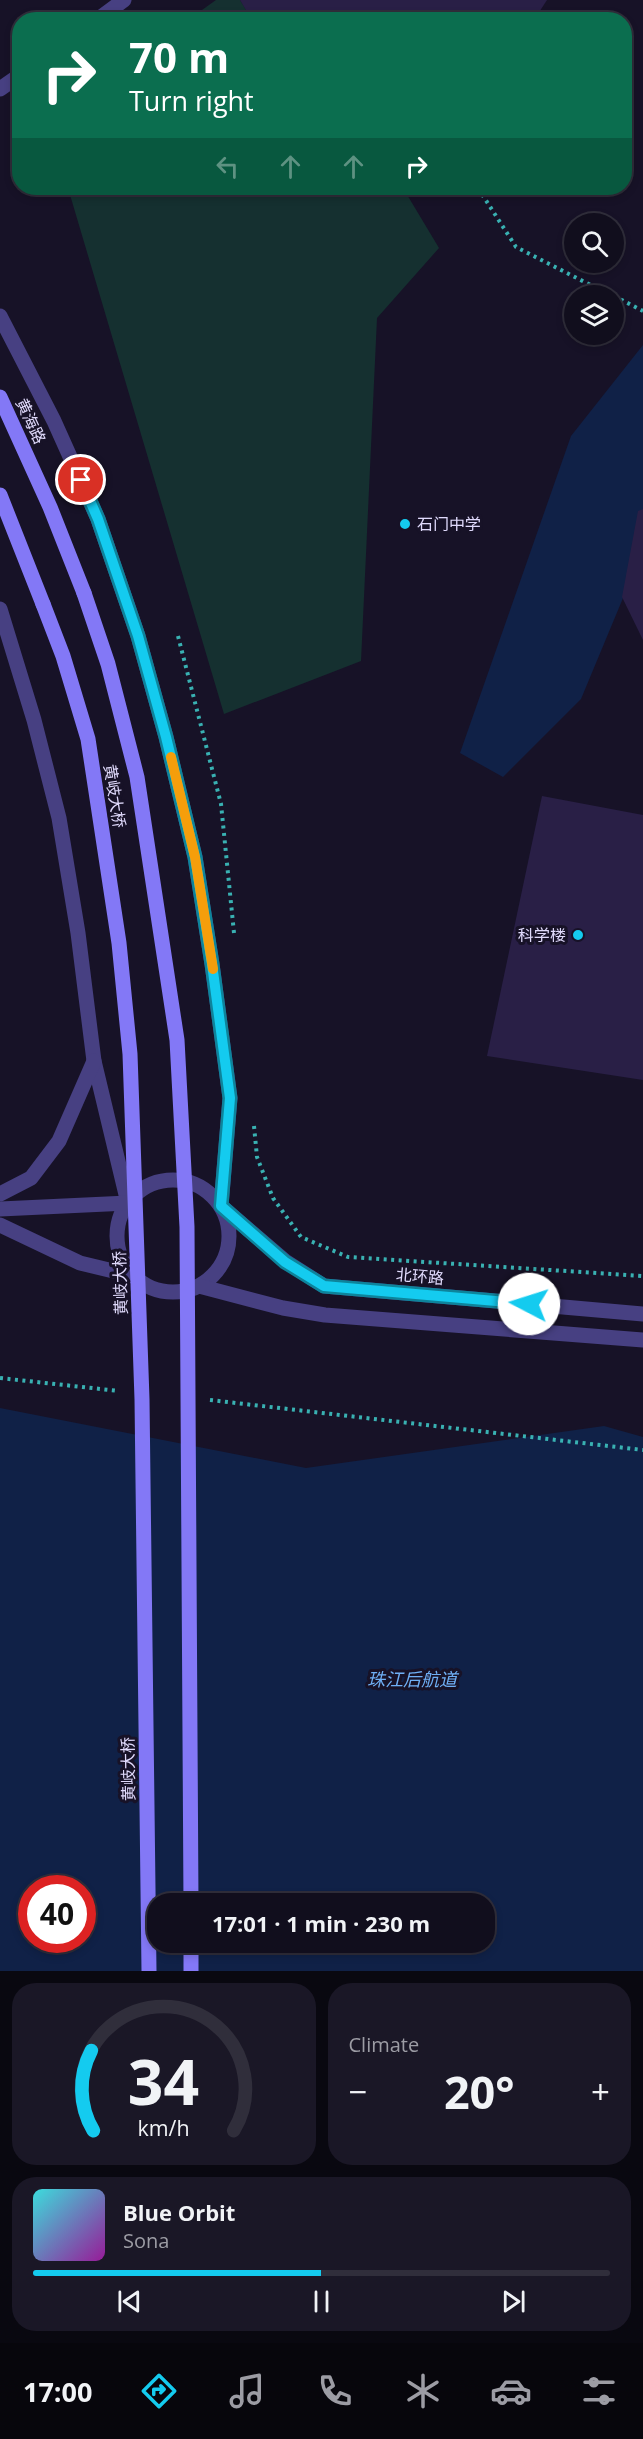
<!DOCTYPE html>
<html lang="en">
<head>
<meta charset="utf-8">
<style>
  body { margin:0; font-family:"Open Sans","Noto Sans SC",sans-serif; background:#1a1726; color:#f1f3f6; height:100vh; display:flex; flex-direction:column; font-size:22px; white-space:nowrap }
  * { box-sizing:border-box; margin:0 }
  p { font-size:20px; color:#9c9ca4 }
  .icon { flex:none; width:33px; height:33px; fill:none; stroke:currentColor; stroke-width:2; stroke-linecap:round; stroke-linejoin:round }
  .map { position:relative; height:1971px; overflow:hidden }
  .drawer { display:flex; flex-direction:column; gap:12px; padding:12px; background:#090810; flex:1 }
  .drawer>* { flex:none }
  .hud { position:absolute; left:12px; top:12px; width:620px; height:183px; border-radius:24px; box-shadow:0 3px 9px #0003,0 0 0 2px #302e3b; background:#0b6e4f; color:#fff; overflow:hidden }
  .tools { position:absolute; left:564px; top:213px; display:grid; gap:12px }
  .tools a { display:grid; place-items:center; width:60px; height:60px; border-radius:50%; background:#110e1d; box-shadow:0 3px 9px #0003,0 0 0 2px #302e3b; font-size:30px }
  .speed { position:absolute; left:18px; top:1875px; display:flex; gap:12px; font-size:30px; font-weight:700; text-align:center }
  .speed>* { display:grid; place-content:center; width:78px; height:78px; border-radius:50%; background:#110e1d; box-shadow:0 3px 9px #0003,0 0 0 2px #302e3b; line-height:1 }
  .speed .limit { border:9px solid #d22; background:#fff; color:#111 }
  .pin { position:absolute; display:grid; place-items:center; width:51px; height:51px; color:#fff; margin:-26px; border:3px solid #fff; border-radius:50%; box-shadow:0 2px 6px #0007 }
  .me { position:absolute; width:66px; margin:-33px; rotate:275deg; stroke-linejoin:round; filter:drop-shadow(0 0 4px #0008) }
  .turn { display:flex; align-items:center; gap:21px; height:126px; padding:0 18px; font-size:27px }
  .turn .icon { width:78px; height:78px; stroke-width:2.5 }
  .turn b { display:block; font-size:42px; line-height:51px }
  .lanes { display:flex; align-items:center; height:57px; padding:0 18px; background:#0003; justify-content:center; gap:30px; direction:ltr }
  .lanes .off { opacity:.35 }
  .big { font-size:45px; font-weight:700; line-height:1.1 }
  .drawer .widget { flex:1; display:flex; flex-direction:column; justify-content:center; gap:9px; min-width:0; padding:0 21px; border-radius:24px; background:#1a1726 }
  .drawer .dial { align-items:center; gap:0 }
  .dial svg { height:156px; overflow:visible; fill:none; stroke:#302e3b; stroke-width:7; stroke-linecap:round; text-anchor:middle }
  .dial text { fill:#f1f3f6; stroke:none }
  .song { display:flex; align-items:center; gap:18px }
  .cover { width:72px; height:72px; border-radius:9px; background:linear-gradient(135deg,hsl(180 70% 55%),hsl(300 70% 35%)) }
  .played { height:6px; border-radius:3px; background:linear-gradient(90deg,#14cbef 50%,#302e3b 50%) }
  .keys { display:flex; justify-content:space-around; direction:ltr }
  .heat { display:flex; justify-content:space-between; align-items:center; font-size:33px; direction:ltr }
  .drawer .tiles { flex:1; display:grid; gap:12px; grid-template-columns:1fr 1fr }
  .widget:last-child { grid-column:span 2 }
  .trip { position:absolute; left:147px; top:1893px; width:348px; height:60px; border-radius:24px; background:#110e1d; box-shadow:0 3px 9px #0003,0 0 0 2px #302e3b; font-weight:700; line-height:60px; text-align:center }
  .tab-bar { display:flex; height:96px; justify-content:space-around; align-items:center; background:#07060c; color:#9c9ca4 }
  .tab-bar .icon { width:42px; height:42px }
  .tab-bar .selected { color:#14cbef }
  .tab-bar b { font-size:27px; color:#f1f3f6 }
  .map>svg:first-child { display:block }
  .green { fill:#153030 }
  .water { fill:#102147; fill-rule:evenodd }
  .building { fill:#291f46 }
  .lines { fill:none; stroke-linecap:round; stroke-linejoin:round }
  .path { stroke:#39b1b2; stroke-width:4; stroke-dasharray:3 4.5; stroke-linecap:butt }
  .minor { stroke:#474082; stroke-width:15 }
  .tertiary { stroke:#474082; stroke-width:15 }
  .secondary { stroke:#8378f6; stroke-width:15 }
  .secondary-bridge { stroke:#8378f6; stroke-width:15 }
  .route-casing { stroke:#0d849b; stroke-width:15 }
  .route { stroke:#14cbef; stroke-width:10 }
  .slow { stroke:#f59e0b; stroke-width:10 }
  .poi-dot { fill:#14cbef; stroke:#171227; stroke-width:2 }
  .labels { text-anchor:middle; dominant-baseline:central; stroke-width:6; stroke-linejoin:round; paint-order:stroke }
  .street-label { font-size:16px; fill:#e0dafc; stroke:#171227 }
  .poi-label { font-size:16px; fill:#e0dafc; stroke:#171227; text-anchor:start }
  .water-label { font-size:18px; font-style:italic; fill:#6faff5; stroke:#171227 }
</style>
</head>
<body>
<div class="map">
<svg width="643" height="1971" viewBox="0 0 643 1971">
  <rect width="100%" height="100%" fill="#171227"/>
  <!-- green -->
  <g class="green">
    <polygon points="216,0 240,0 252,19 188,20"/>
    <polygon points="68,188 403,188 439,248 377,318 361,661 224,714"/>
  </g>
  <!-- water -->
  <g class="water">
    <polygon points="643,345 643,550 581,699 503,777 460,753 571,436"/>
    <path d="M0,1408L306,1468L604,1426L643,1437V1971H0ZM32,1888H82V1940H32ZM158,1904H484V1942H158Z"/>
  </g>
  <!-- building -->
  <g class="building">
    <polygon points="240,0 547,0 534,20 252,20"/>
    <polygon points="643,509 643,640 622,597 638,511"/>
    <polygon points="542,796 643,815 643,1080 487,1056"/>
  </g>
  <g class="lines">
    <!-- path -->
    <g class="path">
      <polyline points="478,188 516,247 612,296"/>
      <polyline points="614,296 643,311"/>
      <polyline points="178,636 221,804 234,933"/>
      <polyline points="254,1126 257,1157 273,1198 301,1237 348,1257 643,1276"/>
      <polyline points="0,1378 119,1391"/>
      <polyline points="210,1400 643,1450"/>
    </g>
    <!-- minor -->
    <g class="minor">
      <polyline points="0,316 54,421 98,519 138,636 166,737 195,857 212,964 230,1098 221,1206"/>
      <polyline points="0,609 34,720 59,818 78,933 94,1061 128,1203"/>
    </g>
    <!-- tertiary -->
    <g class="tertiary">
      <polyline points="97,20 124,0"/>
      <polyline points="0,89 20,75"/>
      <circle cx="173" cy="1236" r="56"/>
      <polyline points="0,1194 31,1178 59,1141 94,1061"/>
      <polyline points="221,1206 285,1261 324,1286 643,1314"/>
      <polyline points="0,1209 128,1203"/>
      <polyline points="0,1225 80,1263 134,1276"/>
      <polyline points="199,1286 283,1308 325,1315 643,1340"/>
    </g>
    <!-- secondary -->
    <g class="secondary">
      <polyline points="0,397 50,507 84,593"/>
      <polyline points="0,495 43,604"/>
      <polyline points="191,1942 191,1971"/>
    </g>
    <!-- secondary-bridge -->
    <g class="secondary-bridge">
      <polyline points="84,593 108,664 137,777 177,1040 187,1227 191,1904"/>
      <polyline points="43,604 63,656 88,739 119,943 130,1054 142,1399 149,1971"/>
    </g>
  </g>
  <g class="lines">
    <!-- route casing -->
    <g class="route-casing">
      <polyline id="route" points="81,480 98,519 138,636 166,737 195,857 212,964 230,1098 221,1206 285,1262 324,1286 529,1304"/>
    </g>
    <!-- route -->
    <use href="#route" class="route"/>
    <!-- slow -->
    <polyline class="slow" points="171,757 195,857 213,969"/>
  </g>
  <!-- markers -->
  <g class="poi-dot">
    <circle cx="405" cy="524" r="6"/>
    <circle cx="578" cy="935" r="6"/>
  </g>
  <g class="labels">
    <!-- street labels -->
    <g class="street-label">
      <text transform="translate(31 421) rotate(65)">黄海路</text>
      <text transform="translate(115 796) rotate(81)">黄岐大桥</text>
      <text transform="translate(420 1276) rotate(5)">北环路</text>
      <text transform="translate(120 1283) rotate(-92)">黄岐大桥</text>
      <text transform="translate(128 1769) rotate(-91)">黄岐大桥</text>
    </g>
    <!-- poi labels -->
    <g class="poi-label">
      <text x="417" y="524">石门中学</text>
      <text x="566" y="935" text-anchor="end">科学楼</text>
    </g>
    <!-- water labels -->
    <g class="water-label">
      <text x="412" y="1679">珠江后航道</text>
    </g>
  </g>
</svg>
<div class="tools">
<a><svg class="icon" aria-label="search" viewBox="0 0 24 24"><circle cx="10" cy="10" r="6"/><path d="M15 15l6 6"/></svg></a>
<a><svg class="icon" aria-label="layers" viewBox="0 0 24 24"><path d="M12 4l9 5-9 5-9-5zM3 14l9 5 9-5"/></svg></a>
</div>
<div class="speed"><div class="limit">40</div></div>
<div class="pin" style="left:81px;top:480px;background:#d93025"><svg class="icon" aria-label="arrive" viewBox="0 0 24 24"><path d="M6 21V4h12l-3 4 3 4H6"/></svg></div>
<svg class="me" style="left:529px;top:1304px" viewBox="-20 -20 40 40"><circle r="19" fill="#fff"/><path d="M0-13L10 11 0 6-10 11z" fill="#14cbef"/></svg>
<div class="trip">17:01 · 1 min · 230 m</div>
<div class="hud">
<div class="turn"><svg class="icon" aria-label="right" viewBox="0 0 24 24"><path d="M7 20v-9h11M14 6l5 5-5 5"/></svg><div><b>70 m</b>Turn right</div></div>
<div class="lanes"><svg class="icon off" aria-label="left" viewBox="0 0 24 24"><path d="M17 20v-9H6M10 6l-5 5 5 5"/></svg><svg class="icon off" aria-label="ahead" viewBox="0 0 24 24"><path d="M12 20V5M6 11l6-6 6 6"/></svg><svg class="icon off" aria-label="ahead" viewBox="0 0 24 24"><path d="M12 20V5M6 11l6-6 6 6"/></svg><svg class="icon" aria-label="right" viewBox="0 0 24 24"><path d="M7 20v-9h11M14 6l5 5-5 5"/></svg></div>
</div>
</div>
<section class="drawer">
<div class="tiles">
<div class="widget dial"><svg viewBox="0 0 100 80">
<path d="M14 69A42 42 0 1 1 86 69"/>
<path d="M14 69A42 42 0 0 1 13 28" stroke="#14cbef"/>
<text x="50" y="56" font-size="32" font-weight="700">34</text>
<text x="50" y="72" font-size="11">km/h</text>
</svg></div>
<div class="widget"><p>Climate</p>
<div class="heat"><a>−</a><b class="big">20°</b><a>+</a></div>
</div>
<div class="widget">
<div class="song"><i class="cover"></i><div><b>Blue Orbit</b><p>Sona</p></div></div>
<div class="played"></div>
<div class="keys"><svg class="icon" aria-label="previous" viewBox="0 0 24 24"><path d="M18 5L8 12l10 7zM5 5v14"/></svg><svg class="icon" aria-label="pause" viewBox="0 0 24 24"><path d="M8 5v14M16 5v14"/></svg><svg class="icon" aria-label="next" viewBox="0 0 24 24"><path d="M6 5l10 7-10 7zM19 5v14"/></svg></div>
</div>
</div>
</section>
<nav class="tab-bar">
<b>17:00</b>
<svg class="icon selected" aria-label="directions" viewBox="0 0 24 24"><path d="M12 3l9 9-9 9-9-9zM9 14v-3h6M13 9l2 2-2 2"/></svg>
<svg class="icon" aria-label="music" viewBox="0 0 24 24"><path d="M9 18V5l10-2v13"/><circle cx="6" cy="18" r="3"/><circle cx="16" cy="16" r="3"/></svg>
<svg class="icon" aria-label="phone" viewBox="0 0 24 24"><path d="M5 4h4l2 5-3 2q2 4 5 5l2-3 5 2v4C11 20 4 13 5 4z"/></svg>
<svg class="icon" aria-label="climate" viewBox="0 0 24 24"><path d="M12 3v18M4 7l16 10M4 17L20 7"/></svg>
<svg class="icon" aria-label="car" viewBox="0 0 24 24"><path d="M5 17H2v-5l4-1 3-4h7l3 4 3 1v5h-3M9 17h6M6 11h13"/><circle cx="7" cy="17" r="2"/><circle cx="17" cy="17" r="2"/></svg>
<svg class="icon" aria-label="filters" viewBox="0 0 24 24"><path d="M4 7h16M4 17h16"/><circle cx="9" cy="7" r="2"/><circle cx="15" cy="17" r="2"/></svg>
</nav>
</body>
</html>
